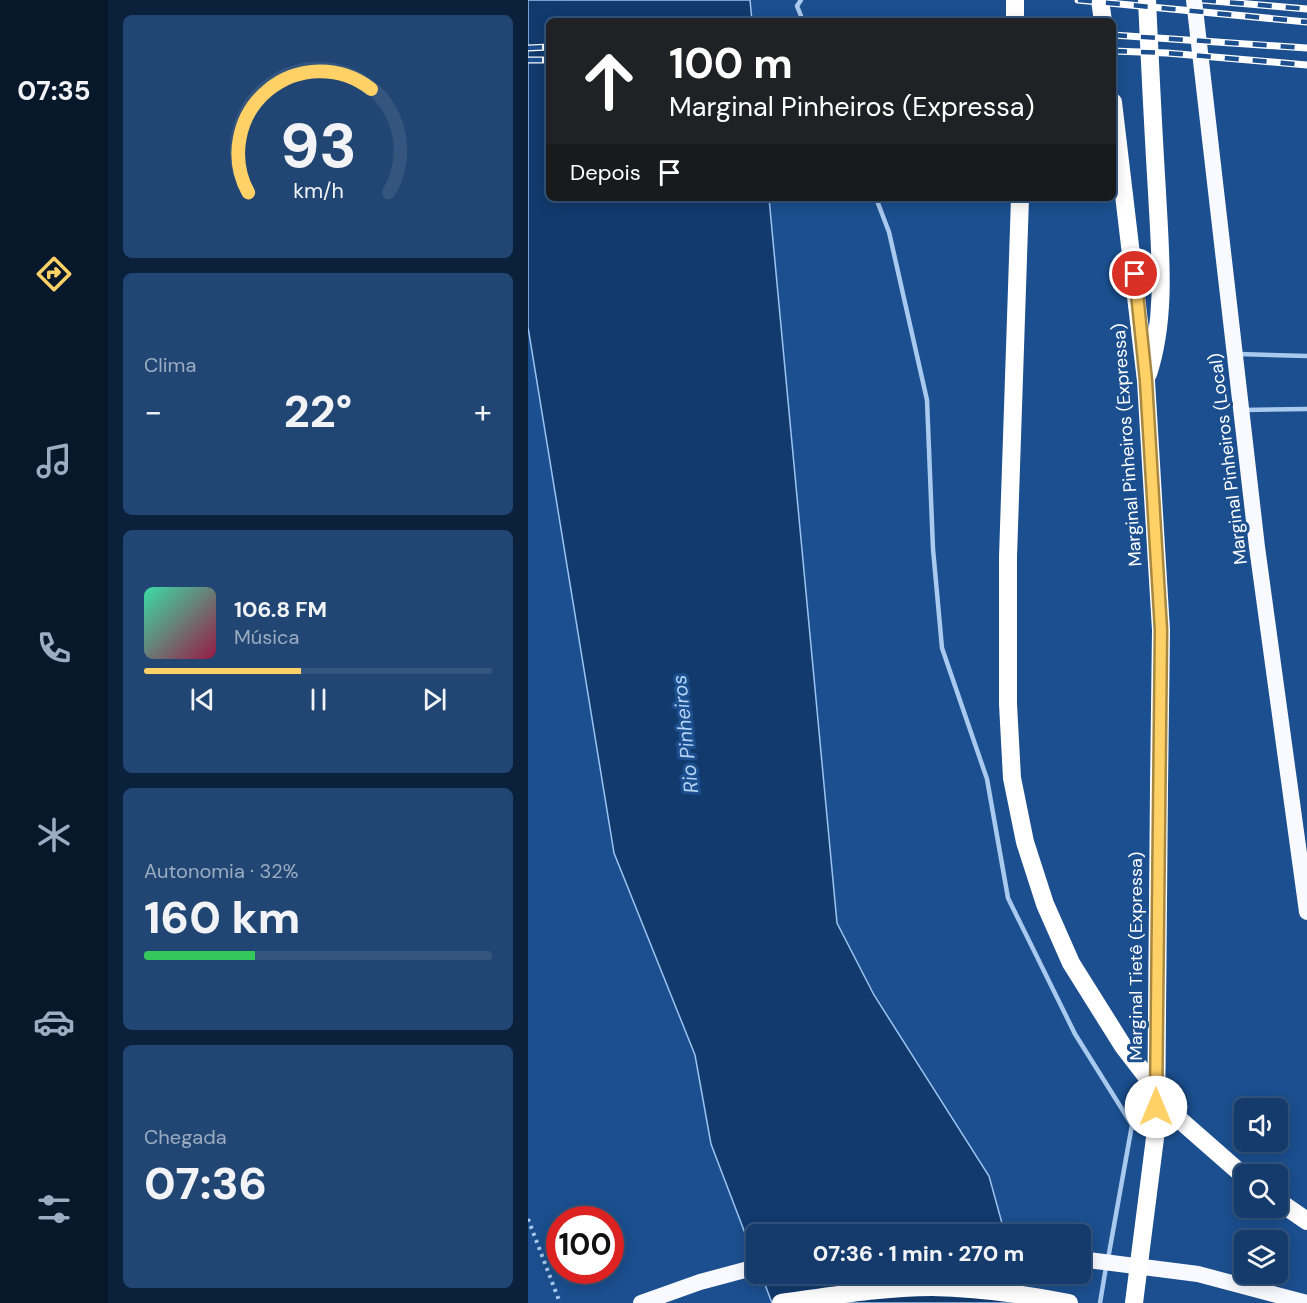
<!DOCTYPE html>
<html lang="pt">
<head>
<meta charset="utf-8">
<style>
  body { margin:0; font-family:"DM Sans",sans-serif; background:#214673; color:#f1f3f6; height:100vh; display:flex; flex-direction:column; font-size:22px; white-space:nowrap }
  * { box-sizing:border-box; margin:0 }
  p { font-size:20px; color:#9dadc1 }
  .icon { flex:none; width:33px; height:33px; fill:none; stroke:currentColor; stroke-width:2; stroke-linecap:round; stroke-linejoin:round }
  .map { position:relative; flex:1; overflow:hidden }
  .side { display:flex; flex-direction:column; gap:15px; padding:15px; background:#0b203b; width:420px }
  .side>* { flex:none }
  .top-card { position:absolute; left:18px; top:18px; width:570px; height:183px; border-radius:9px; box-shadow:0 3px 15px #0003,0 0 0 2px #33557e; background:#202124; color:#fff; overflow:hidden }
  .controls { position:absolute; left:706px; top:1098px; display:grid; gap:12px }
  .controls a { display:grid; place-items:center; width:54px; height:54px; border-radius:9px; background:#143b6b; box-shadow:0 3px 15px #0003,0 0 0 2px #33557e; font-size:30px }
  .speed { position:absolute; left:18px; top:1206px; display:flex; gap:12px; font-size:30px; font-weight:700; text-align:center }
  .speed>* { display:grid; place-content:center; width:78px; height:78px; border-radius:50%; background:#143b6b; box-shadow:0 3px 15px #0003,0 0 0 2px #33557e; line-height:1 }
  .speed .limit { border:9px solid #d22; background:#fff; color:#111 }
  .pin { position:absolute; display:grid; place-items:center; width:51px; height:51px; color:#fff; margin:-26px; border:3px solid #fff; border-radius:50%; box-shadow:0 2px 6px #0007 }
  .me { position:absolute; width:66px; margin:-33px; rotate:0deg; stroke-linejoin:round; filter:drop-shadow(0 0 4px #0008) }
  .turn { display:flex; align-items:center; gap:21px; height:126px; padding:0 24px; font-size:27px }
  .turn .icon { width:78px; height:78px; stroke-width:2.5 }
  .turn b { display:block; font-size:42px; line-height:51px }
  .then { display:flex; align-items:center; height:57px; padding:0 24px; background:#0003; gap:12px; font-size:22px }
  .big { font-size:45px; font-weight:800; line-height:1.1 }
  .side .tile { flex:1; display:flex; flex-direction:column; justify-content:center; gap:9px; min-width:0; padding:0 21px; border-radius:9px; background:#214673 }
  .side .dial { align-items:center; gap:0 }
  .dial svg { height:156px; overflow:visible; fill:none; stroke:#33557e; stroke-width:7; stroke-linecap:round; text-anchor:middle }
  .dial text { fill:#f1f3f6; stroke:none }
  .song { display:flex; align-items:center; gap:18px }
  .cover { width:72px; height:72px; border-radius:9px; background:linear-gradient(135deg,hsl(160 70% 55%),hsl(340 70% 35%)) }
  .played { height:6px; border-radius:3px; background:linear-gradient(90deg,#ffd166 45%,#33557e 45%) }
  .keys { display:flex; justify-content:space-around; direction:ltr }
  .heat { display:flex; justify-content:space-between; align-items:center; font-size:33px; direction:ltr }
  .charge { height:9px; border-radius:4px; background:linear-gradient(90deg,#34c759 32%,#33557e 0) }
  .trip { position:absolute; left:218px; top:1224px; width:345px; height:60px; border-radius:9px; background:#143b6b; box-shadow:0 3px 15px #0003,0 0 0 2px #33557e; font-weight:800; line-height:60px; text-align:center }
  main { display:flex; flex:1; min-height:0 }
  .tabs { display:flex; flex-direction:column; width:108px; justify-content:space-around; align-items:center; background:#08182b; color:#9dadc1 }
  .tabs .icon { width:42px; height:42px }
  .tabs .current { color:#ffd166 }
  .tabs b { font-size:27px; color:#f1f3f6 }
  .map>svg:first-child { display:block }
  .water { fill:#123a6d; stroke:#9cc4f0; stroke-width:1.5 }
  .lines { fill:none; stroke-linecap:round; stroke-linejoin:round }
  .path { stroke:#a9c9ee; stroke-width:4; stroke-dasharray:3 4.5; stroke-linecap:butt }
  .service { stroke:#a9c9ee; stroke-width:4.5 }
  .trunk { stroke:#f8faff; stroke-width:16 }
  .motorway { stroke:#fff; stroke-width:18 }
  .rail-casing { stroke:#fff; stroke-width:7 }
  .rail { stroke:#1b4f8f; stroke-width:4.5; stroke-dasharray:14; stroke-linecap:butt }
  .trunk-bridge { stroke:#f8faff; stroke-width:16 }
  .motorway-bridge { stroke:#fff; stroke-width:18 }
  .route-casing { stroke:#a68842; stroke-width:15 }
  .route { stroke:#ffd166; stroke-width:10 }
  .labels { text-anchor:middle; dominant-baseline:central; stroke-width:6; stroke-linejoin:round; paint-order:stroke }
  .street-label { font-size:18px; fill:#fff; stroke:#1b4f8f }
  .water-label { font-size:20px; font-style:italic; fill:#b5d3f5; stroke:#1b4f8f }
</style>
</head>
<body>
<main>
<nav class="tabs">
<b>07:35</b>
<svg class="icon current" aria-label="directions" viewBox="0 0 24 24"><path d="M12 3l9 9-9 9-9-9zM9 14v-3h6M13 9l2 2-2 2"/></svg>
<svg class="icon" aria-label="music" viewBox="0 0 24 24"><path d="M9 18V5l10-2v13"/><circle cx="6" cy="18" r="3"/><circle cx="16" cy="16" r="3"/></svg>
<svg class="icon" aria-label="phone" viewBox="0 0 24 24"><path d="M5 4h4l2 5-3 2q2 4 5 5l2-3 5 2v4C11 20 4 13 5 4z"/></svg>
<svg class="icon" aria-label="climate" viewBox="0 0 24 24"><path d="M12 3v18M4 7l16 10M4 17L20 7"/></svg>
<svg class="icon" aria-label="car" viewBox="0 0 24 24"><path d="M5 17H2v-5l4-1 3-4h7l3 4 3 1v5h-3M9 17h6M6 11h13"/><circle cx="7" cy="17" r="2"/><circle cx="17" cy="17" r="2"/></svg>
<svg class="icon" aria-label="filters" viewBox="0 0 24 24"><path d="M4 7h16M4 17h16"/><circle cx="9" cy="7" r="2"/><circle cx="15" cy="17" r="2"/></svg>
</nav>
<section class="side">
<div class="tile dial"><svg viewBox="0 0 100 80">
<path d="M14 69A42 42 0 1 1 86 69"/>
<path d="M14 69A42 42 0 0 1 77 16" stroke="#ffd166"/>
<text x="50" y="56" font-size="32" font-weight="700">93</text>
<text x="50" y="72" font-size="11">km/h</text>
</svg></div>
<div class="tile"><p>Clima</p>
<div class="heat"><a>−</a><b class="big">22°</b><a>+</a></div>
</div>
<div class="tile">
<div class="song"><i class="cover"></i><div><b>106.8 FM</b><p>Música</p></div></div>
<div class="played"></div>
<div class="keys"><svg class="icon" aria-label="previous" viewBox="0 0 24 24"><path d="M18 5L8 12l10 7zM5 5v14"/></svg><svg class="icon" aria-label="pause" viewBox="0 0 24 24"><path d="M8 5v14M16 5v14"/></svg><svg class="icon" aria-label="next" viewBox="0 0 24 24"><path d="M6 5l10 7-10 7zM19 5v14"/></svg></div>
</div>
<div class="tile"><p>Autonomia · 32%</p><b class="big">160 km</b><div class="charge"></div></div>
<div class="tile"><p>Chegada</p><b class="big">07:36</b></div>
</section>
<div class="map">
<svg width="779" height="1303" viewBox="0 0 779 1303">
  <rect width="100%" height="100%" fill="#1b4f8f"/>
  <!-- water -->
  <g class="water">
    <polygon points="0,0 222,0 224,21 21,21 21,198 241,198 309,923 346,995 461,1176 477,1234 228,1234 228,1262 183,1144 167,1055 86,853 0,327"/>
    <polygon points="233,1274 488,1274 496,1303 244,1303"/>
  </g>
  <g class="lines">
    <!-- path -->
    <polyline class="path" points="0,1219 32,1303"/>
    <!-- service -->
    <g class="service">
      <polyline points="273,0 269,6 275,21"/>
      <polyline points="348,198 361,232 399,400 405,549 414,648 459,779 480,898 547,1034 604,1125 580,1259"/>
      <polyline points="710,354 779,356"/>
      <polyline points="716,410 779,409"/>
      <polyline points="572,1303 578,1267"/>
    </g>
    <!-- trunk -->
    <g class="trunk">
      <polyline points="666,0 729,547 779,912"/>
      <polyline points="113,1303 172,1282 228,1267"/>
    </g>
    <!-- motorway -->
    <g class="motorway">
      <polyline points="487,0 487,21"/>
      <polyline points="572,0 575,21"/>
      <path d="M619,0C622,64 625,128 629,192C632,252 639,316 620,374"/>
      <polyline points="585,102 618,381 633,630 631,787"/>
      <polyline points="492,198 480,557 480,704 484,778 497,842 517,904 543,963 595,1046 652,1120 717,1177"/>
      <polyline points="750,1201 779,1221"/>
      <path d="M253,1303C303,1296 354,1287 404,1287C450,1288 496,1294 541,1303"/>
    </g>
    <!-- rail casing -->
    <g class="rail-casing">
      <g id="rail">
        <polyline points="550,0 779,22"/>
        <polyline points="674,0 779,9"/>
        <polyline points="585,35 779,48"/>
        <polyline points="0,48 21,47"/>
        <polyline points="585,51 639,53 779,65"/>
        <polyline points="0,60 21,60"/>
      </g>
    </g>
    <!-- rail -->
    <use href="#rail" class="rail"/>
    <!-- trunk-bridge -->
    <polyline class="trunk-bridge" points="552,1259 670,1274 779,1303"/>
    <!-- motorway-bridge -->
    <polyline class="motorway-bridge" points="606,1303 628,1130 631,787"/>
  </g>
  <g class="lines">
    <!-- route casing -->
    <g class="route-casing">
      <polyline id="route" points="607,274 618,381 633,630 628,1107"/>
    </g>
    <!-- route -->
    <use href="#route" class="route"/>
  </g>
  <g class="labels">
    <!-- street labels -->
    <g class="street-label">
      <text transform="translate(599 445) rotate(-94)">Marginal Pinheiros (Expressa)</text>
      <text transform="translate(700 459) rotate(-97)">Marginal Pinheiros (Local)</text>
      <text transform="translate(608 956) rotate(-90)">Marginal Tietê (Expressa)</text>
    </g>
    <!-- water labels -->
    <g class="water-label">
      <text transform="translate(157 734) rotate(-96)">Rio Pinheiros</text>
    </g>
  </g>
</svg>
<div class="controls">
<a><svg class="icon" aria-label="sound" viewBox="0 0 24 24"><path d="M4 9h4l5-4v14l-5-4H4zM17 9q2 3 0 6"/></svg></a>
<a><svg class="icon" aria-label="search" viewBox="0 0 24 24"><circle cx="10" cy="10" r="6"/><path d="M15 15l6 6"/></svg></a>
<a><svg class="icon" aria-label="layers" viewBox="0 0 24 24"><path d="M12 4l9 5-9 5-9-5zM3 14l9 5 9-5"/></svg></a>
</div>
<div class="speed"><div class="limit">100</div></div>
<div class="pin" style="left:607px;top:274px;background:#d93025"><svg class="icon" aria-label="arrive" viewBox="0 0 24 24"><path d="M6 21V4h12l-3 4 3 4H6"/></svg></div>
<svg class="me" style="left:628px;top:1107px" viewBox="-20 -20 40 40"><circle r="19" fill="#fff"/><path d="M0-13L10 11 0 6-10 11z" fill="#ffd166"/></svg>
<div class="trip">07:36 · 1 min · 270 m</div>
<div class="top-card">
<div class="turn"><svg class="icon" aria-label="ahead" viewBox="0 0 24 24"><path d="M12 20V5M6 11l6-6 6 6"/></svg><div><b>100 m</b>Marginal Pinheiros (Expressa)</div></div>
<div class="then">Depois<svg class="icon" aria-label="arrive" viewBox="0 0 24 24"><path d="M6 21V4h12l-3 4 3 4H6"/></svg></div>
</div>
</div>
</main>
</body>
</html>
